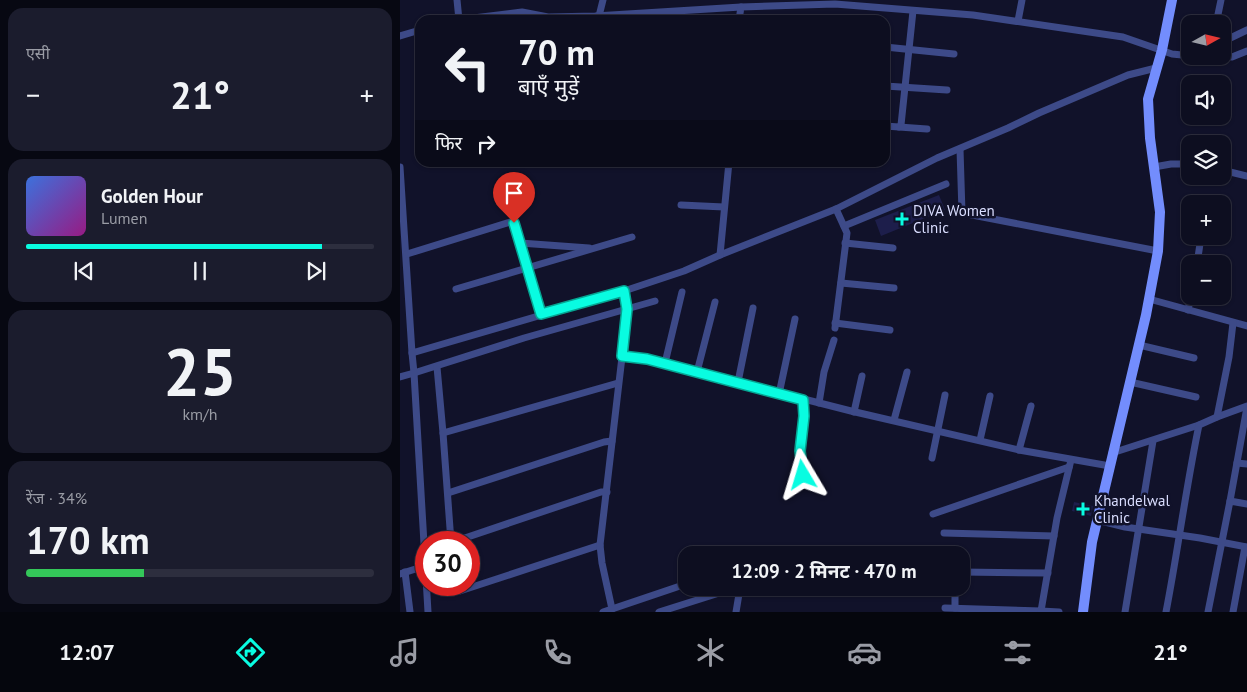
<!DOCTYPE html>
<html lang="hi">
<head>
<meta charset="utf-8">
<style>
  body { margin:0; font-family:"PT Sans","Noto Sans Devanagari",sans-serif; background:#1b1c2d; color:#f1f3f6; height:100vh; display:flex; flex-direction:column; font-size:19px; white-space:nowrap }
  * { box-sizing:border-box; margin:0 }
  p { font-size:16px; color:#9a9ca5 }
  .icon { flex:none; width:28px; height:28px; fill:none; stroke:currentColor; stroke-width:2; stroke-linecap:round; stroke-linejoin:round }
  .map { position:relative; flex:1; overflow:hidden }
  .sheet { display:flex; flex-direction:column; gap:8px; padding:8px; background:#070812; width:400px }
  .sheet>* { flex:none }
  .banner { position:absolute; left:15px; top:15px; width:475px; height:152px; border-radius:15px; box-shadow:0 1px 4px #0004,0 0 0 1px #2d2e3e; background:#0d0e20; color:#f1f3f6; overflow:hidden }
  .needle { width:32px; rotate:82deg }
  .buttons { position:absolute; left:781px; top:15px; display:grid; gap:10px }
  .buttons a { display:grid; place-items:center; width:50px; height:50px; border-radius:10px; background:#0d0e20; box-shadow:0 1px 4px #0004,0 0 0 1px #2d2e3e; font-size:25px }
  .speed { position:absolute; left:15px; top:531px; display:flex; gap:10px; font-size:25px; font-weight:700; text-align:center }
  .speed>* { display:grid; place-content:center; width:65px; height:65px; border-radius:50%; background:#0d0e20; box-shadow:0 1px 4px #0004,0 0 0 1px #2d2e3e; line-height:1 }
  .speed .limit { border:8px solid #d22; background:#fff; color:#111 }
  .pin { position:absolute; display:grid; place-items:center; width:42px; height:42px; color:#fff; margin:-51px -21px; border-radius:50% 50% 50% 0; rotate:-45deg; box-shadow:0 0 5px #0007 }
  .pin .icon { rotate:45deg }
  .me { position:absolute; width:55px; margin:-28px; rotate:353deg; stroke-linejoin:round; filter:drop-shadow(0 0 4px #0008) }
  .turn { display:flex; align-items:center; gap:18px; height:105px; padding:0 20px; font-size:22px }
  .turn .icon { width:65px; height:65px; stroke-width:2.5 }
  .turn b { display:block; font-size:35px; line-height:42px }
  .then { display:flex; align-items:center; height:48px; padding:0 20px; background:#0003; gap:10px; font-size:19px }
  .big { font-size:38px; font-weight:700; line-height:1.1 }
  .sheet .card { flex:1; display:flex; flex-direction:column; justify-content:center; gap:8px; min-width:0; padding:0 18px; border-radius:15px; background:#1b1c2d }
  .sheet .dial { align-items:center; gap:0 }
  .dial b { font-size:65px; line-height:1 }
  .song { display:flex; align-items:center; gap:15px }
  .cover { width:60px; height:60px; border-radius:8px; background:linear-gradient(135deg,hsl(220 70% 55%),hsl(310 70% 35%)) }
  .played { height:5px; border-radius:2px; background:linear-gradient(90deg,#09fce1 85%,#2d2e3e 85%) }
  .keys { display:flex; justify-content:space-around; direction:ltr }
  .heat { display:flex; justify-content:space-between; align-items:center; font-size:28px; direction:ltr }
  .charge { height:8px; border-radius:4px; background:linear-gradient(90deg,#34c759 34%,#2d2e3e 0) }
  .trip { position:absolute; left:278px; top:546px; width:292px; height:50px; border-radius:15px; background:#0d0e20; box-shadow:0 1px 4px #0004,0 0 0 1px #2d2e3e; font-weight:700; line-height:50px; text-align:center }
  .menu { display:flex; height:80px; justify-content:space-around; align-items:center; background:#05060d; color:#9a9ca5 }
  .menu .icon { width:35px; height:35px }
  .menu .on { color:#09fce1 }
  .menu b { font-size:22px; color:#f1f3f6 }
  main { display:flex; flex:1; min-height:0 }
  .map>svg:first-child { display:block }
  .building { fill:#1d1e4b }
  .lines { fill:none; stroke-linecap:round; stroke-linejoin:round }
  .street { stroke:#3d4a88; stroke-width:7 }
  .secondary { stroke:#738dfd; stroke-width:10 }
  .route-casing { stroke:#06a492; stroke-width:12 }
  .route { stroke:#09fce1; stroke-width:9 }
  .poi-dot { fill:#09fce1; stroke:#11122a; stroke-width:2 }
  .labels { text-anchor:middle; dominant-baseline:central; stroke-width:5; stroke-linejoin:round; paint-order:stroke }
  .poi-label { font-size:15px; fill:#dadeff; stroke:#11122a; text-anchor:start }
</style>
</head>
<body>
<main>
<section class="sheet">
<div class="card"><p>एसी</p>
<div class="heat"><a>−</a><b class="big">21°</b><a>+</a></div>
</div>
<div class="card">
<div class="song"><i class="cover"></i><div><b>Golden Hour</b><p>Lumen</p></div></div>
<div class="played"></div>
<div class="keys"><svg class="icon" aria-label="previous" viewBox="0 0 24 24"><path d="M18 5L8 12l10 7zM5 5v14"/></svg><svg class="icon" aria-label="pause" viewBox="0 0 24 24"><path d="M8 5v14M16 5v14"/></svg><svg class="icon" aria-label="next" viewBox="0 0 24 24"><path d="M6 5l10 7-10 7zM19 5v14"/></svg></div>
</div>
<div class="card dial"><b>25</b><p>km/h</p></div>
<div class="card"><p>रेंज · 34%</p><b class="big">170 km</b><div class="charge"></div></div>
</section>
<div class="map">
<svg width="847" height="612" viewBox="0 0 847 612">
  <rect width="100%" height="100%" fill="#11122a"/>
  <!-- building -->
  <g class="building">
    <polygon points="786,27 790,27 790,47 784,47"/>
    <polygon points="539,195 545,210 481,236 475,220"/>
    <polygon points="674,502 693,506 691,516 672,511"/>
  </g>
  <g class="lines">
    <!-- street -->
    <g class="street">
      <polyline points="57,0 59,20"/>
      <polyline points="199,16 203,0"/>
      <polyline points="57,20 122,12 148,17 195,16 341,7"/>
      <polyline points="339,20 341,7 435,4 573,15 723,37 772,54 782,55 790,53"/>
      <polyline points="618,21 622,0"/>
      <polyline points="816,24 821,0"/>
      <polyline points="0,36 20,30"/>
      <polyline points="822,42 847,30"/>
      <polyline points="485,47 554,54"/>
      <polyline points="822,56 832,57 847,51"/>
      <polyline points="485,86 547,90"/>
      <polyline points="485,126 499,127 501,125 513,11"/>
      <polyline points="499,127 527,129"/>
      <polyline points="560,149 562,213 758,251"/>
      <polyline points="0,167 12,353 224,291 284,271 320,255 436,209 537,158 608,128 639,113 728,75 756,68"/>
      <polyline points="754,167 771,164 790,164"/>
      <polyline points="822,170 847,176"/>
      <polyline points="281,205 324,207"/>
      <polyline points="444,226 546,184"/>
      <polyline points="120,243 189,248"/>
      <polyline points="445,243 493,248"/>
      <polyline points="7,254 110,222 114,223 141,314"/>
      <polyline points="320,255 329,162"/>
      <polyline points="797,264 801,237"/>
      <polyline points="441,283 494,288"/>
      <polyline points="56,289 232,237"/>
      <polyline points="749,299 847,326"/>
      <polyline points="788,310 791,296"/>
      <polyline points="435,323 490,330"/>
      <polyline points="435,328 447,233 436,209"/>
      <polyline points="739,345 794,358"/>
      <polyline points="12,353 14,373 124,338 255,301"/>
      <polyline points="222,357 247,359 451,411 619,450 710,466"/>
      <polyline points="265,363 282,292"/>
      <polyline points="37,367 43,433"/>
      <polyline points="297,372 315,302"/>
      <polyline points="0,377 14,373 28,612"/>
      <polyline points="338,382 353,308"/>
      <polyline points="730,382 796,397"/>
      <polyline points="379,394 395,319"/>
      <polyline points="419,403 424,372 434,340"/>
      <polyline points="454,412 462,376"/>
      <polyline points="817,417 847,406"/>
      <polyline points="494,420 507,372"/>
      <polyline points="580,440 590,396"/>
      <polyline points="619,450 631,406"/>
      <polyline points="712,453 799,425"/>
      <polyline points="532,458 545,395"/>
      <polyline points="837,463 847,464"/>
      <polyline points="403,475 400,451 403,416 403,400"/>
      <polyline points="48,493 204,442 212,441"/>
      <polyline points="830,501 847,407"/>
      <polyline points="533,514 669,467"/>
      <polyline points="697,520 725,527 800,538 847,547"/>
      <polyline points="544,533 654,536"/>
      <polyline points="51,542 43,433 218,383"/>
      <polyline points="53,542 201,492 207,492"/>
      <polyline points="5,572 10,612"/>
      <polyline points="561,572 648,573"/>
      <polyline points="0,574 25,566"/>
      <polyline points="55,585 55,589 60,591 200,545"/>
      <polyline points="545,608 641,611 657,518 671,460"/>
      <polyline points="555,608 555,588"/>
      <polyline points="212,609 202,563 200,545 222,357 227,309 224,291"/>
      <polyline points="641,611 659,612"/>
      <polyline points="203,612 286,584"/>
      <polyline points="259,612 335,588"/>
      <polyline points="336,612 340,588"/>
      <polyline points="725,612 753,441"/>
      <path d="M766,612C778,550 786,487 799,425L817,417L829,357L833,323"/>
      <polyline points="808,612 830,501 847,504"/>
      <polyline points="833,612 845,547"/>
    </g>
    <!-- secondary -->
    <polyline class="secondary" points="683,612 692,542 746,315 758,251 760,212 750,138 748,99 762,50 772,0"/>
  </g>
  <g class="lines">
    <!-- route casing -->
    <g class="route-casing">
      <polyline id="route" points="114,223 141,314 224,291 227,309 222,356 247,359 403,400 404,416 400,451 403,475"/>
    </g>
    <!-- route -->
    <use href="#route" class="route"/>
  </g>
  <!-- markers -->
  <g class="poi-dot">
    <path d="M499.5 211.5h5v5h5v5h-5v5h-5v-5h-5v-5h5z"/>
    <path d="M680.5 501.5h5v5h5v5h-5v5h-5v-5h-5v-5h5z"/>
  </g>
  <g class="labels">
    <!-- poi labels -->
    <g class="poi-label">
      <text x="513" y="210">DIVA Women<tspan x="513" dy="17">Clinic</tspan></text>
      <text x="694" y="500">Khandelwal<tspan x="694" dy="17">Clinic</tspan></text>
    </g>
  </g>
</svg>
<div class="buttons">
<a><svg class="needle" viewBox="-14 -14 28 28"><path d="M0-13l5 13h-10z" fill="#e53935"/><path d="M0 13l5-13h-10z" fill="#9a9ca5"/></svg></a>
<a><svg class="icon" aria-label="sound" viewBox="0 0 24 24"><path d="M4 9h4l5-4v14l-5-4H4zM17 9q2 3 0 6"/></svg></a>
<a><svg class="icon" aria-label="layers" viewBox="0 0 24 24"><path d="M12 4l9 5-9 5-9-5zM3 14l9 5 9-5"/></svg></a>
<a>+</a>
<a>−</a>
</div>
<div class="speed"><div class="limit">30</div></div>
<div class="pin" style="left:114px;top:223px;background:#d93025"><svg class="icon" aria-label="arrive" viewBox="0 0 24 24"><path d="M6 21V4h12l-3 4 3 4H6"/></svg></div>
<svg class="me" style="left:403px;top:475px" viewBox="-20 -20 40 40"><path d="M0-17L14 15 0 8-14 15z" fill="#09fce1" stroke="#fff" stroke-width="4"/></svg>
<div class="trip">12:09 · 2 मिनट · 470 m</div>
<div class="banner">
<div class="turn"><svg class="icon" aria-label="left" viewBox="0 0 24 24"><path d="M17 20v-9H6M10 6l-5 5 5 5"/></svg><div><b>70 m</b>बाएँ मुड़ें</div></div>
<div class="then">फिर<svg class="icon" aria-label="right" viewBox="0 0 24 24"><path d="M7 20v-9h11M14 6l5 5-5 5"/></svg></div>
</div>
</div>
</main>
<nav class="menu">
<b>12:07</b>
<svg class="icon on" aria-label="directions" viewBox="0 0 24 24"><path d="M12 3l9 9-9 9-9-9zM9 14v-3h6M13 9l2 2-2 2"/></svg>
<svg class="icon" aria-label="music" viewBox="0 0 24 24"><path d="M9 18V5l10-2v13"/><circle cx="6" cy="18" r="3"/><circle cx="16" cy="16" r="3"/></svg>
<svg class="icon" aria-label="phone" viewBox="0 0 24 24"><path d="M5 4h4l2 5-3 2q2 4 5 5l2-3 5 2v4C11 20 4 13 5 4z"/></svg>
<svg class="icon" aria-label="climate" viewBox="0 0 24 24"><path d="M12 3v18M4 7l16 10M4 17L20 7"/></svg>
<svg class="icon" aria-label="car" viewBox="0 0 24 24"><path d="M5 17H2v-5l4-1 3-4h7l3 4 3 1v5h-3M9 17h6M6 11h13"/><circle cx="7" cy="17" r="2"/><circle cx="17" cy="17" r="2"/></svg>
<svg class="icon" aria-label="filters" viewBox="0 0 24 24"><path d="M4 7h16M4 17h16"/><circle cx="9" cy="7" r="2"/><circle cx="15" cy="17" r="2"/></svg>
<b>21°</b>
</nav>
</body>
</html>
